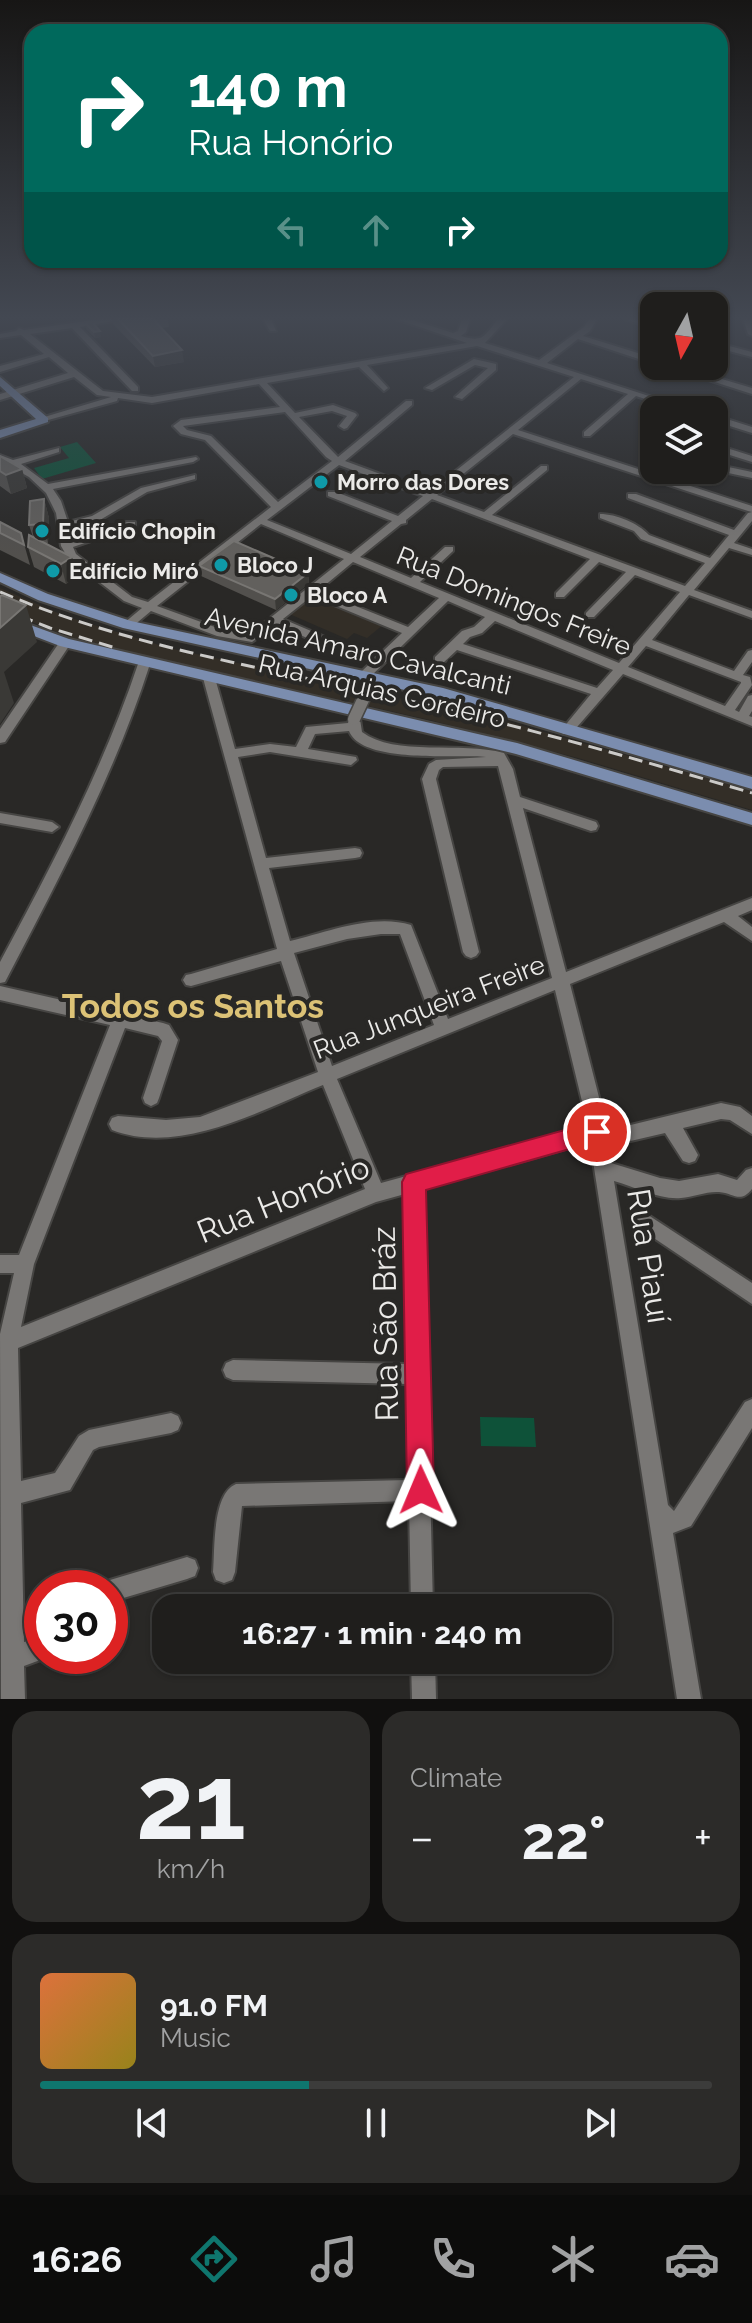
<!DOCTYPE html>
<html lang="en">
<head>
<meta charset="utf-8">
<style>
  body { margin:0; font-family:Raleway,sans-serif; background:#2c2b29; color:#f1f3f6; height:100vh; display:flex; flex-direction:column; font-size:30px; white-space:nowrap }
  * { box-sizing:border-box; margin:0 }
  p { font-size:26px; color:#a1a2a3 }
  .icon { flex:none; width:44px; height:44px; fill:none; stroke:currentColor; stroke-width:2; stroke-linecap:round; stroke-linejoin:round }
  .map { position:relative; height:1699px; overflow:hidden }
  .side { display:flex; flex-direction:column; gap:12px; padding:12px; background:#11100f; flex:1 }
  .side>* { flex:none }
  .hud { position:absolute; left:24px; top:24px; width:704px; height:244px; border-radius:24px; box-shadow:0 2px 6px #0004,0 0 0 2px #3c3c3b; background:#00695c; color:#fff; overflow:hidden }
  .needle { width:52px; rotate:188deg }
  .controls { position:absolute; left:640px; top:292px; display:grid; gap:16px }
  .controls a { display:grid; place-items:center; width:88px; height:88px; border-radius:16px; background:#1f1e1c; box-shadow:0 2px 6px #0004,0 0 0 2px #3c3c3b; font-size:40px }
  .speed { position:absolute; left:24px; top:1570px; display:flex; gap:16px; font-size:40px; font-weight:700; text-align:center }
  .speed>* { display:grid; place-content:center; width:104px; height:104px; border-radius:50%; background:#1f1e1c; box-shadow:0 2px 6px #0004,0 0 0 2px #3c3c3b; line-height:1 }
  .speed .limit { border:12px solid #d22; background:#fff; color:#111 }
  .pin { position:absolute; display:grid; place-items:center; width:68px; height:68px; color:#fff; margin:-34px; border:4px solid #fff; border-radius:50%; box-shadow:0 2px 8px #0007 }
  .me { position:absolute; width:88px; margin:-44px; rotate:359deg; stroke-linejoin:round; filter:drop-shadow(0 0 6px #0008) }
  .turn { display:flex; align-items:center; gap:28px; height:168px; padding:0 32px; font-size:36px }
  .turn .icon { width:104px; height:104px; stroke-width:2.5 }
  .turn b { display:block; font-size:56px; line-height:68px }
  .lanes { display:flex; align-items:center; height:76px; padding:0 32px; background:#0003; justify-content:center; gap:40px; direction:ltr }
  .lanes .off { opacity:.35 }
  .big { font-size:60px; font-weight:700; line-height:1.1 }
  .side .tile { flex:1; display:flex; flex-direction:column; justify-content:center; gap:12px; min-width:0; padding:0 28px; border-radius:24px; background:#2c2b29 }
  .side .dial { align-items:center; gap:0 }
  .dial b { font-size:104px; line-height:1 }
  .song { display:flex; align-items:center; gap:24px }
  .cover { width:96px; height:96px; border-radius:12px; background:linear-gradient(135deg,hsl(20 70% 55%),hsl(50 70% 35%)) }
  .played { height:8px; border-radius:4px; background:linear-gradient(90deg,#0f766e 40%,#3c3c3b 40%) }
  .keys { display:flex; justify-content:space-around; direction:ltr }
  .heat { display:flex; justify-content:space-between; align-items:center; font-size:44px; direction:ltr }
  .side .tiles { flex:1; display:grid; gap:12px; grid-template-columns:1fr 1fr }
  .tile:last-child { grid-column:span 2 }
  .trip { position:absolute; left:152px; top:1594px; width:460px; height:80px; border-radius:24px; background:#1f1e1c; box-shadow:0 2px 6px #0004,0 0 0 2px #3c3c3b; font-weight:700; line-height:80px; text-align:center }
  .tabs { display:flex; height:128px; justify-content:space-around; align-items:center; background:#0c0c0b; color:#a1a2a3 }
  .tabs .icon { width:56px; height:56px }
  .tabs .current { color:#0f766e }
  .tabs b { font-size:36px; color:#f1f3f6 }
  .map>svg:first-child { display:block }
  .built { fill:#332e27 }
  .green { fill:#0e5239 }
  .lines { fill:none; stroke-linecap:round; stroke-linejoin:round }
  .minor-casing { stroke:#464543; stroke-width:4 }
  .major-casing { stroke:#464543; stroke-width:4 }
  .minor { fill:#797775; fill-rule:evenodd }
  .major { fill:#7b8daf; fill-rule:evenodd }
  .rail { stroke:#cbcac8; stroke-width:3; stroke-dasharray:14 7; stroke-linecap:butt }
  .minor-bridge-casing { stroke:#464543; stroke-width:15; stroke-linecap:butt }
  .minor-bridge { stroke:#797775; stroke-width:12 }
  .wall { fill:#52504d }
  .shaded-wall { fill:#3a3936 }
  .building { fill:#62605d; stroke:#787673; stroke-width:2 }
  .route { fill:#e11d48; stroke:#92132f; stroke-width:2 }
  .culture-dot { fill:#0f9aa8; stroke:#292826; stroke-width:3 }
  .labels { text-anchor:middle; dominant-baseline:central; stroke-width:8; stroke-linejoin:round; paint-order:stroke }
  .far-poi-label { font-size:22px; font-weight:bold; fill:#ebeae8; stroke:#292826; text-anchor:start }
  .street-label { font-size:26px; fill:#ebeae8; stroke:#292826 }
  .near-street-label { font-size:32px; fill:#ebeae8; stroke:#292826 }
  .district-label { font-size:34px; font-weight:bold; fill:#dcc276; stroke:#292826 }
</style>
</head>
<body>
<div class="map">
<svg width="752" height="1699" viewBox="0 0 752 1699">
  <rect width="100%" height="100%" fill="#292826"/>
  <!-- built -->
  <g class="built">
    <polygon points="0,588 65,616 169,648 505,721 752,791 752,810 578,758 430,720 86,643 0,610"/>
    <polygon points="313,593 384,624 367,638 354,633 347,639 287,613"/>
  </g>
  <!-- green -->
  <g class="green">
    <polygon points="77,442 96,463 42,479 34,468 69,458 60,447"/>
    <polygon points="480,1417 534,1418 536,1447 481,1446"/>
  </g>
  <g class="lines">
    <!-- minor casing -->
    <g class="minor-casing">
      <g id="minor">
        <path d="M100,319H124L80,327L138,387V391H132L72,328L30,334L103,391L152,397L467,343L396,319H409L453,333L458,331L462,319H470L466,332L461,336C484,343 484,336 498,319H507L485,343L539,360L584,327L589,319H597L590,331L583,336L654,358V364L578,339L547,363L692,410H679L636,396L590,436H584V432L628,394L581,379L518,430L752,506V521L734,543L752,549V555L729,548L694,590L752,611V618L689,595L652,640L734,671L748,651L752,650V662L743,675L750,677L752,685L735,710L739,712L748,696L752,695V711L749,716L752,717V726L623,674L571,734H563L561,731L563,728L591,694L457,650L443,663H435V657L462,631L474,627L485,617L448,601L369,678H361L359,675L361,672L402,633L312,596L283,619L332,640V646H324L277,624L252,642L217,636L151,611L132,627H124V623L142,608L124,601L68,558L61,546L56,513L46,493L29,477L0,461V455L13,460L59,448V452L21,464L48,484L196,457L198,459L193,462L53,489L61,501L68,522L92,516L141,488L195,475V479L147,492L100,520L70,528L71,541L127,522H135V526L73,547L76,554L132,597L148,602L271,507L205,440L181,434L173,426L181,420L280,407L259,384L152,403L118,398L117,401L41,422V418L111,397L97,395L74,377L0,400V394L68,373L49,357L0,372V366L44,354L21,335L0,338V334L16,331L19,328L24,330ZM477,346L574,377L429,492L345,461L412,405V401H406L338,457L299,417L332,411L347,416L339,426L344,429L347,428L357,415L355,413L333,405L295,413L267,383L359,367L384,391L388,388L367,365ZM285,412L326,457L332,461L278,502L211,436L187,430L183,426ZM513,434L748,511L752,512L748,513L734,530L636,494H628V498L729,535L710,558L649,535C638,523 616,514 600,514V518L634,531L641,539L705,563L685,586L492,515L547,470V466H541L484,512L437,495ZM339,465L423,496L398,516L336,492H328V496L392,521L351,554L267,520ZM432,499L590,559L556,593V597H564L599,562L626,572L586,613V617H594L635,575L680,592L619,663L420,582L453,551V547H445L411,578L360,557L401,524L406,523V520ZM261,524L344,559L250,634L223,630L157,606ZM353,562L439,598L408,627L318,591ZM495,621L613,670L597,688L463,644L470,637L482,633ZM646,646L741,682V683L725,706L628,667Z"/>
        <polygon points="263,319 271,319 276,331 270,331"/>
        <polygon points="625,319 638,319 654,324 654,329"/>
        <polygon points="743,319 751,319 752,336 748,334"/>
        <polygon points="714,342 752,352 752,357 714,347"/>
        <polygon points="474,359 496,364 496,370 462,399 455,397 488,368 475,365 432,390 425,388"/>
        <polygon points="665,366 678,366 752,388 752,394"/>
        <polygon points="714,415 752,427 752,433 714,421"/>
        <polygon points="714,444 752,456 752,462 714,450"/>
        <polygon points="654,452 654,459 649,459 649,455"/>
        <polygon points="714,464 752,472 752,478 714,470"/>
        <polygon points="65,639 71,643 5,742 0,743 0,729 61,640"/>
        <path d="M144,660L150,664C114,776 59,878 5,982L0,983V962C52,865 103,769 138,664Z"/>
        <path d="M209,674L215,678L235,749L270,744L296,747L306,727L348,723L350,716L354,715L360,719L362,732C395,757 461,741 504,753L513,769L520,797L596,822L598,826L596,830L591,831L523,808L566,972L752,898V910L738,916L752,927V941L724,922L570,984L602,1109L606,1131L721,1103L740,1107L752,1116V1134L730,1120L721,1119L683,1128L698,1155L695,1161L689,1163L683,1161L665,1133L609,1146L611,1163L660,1178L679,1181L718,1174L737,1180L746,1170L752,1168V1189C740,1204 734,1193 719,1192C707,1191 693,1197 681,1198C660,1200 635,1187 614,1181L668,1505L674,1511L745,1402L752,1399V1428L691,1526L673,1533L701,1699H677L590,1142L423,1189L433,1608H411L409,1501L242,1506L235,1572L232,1580L224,1583L216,1580L213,1572C215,1549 212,1494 236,1484L409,1480L408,1384L233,1380L226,1377L223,1370L226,1363L233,1360L407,1364L405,1194L376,1202L18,1348L21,1481L55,1473L79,1436L89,1430L171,1413L178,1416L181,1423L178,1430L171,1433L99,1447L93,1450L70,1490L21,1503L24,1642L42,1637V1656H51L24,1666L25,1699H1L0,1334L14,1273H0V1255H19L110,1025L0,1000V986L163,1023L169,1025L178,1040L159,1098L157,1103L151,1106L145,1103L143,1098L162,1041L158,1036L125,1028L34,1264L21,1327L365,1189L323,1085C261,1110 180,1156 112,1130L109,1124L112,1118L118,1116L166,1120L200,1117L318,1072L281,961L191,986L186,985L183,980L186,975L191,974L277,949L203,678ZM349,731C362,764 456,754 486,757L436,760L429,764L422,779L463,952L466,956L471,958L476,956L479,952L436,779L439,770L443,767L498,766L552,978L448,1019L411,925C374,913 327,932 290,941L269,868L355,858L360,857L362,853L360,849L355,848L266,858L238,757L270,752L351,765L357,760L356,757L308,749L315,734ZM381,934H400L434,1025L332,1066L294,953L347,939ZM555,990L588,1126L381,1183L337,1079Z"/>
        <polygon points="0,813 52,822 59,827 52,832 0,823"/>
        <polygon points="642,1211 752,1283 752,1304 636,1226 633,1220 636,1214"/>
        <polygon points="187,1557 195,1560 198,1568 195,1576 187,1579 110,1602 110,1588 100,1588 102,1583 110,1580"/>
        <polygon points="411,1660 435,1660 436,1699 412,1699"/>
      </g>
    </g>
    <!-- major casing -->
    <g class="major-casing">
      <g id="major">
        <polygon points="0,377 48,418 48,422 0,438 0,430 36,419 0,386"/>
        <polygon points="0,573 48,594 131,621 443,688 752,777 752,789 441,698 123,628 38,600 0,582"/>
        <polygon points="0,614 69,639 517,743 752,813 752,825 516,754 60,646 0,623"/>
      </g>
    </g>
    <!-- minor -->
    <use href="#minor" class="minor"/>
    <!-- major -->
    <use href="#major" class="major"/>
    <!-- rail -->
    <g class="rail">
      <path d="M0,592C127,646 260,667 393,697C514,724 633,758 752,793"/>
      <polyline points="0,608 50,628 119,649"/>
    </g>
    <!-- minor-bridge casing -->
    <g class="minor-bridge-casing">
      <polyline id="minor-bridge" points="354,719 369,687"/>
    </g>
    <!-- minor-bridge -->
    <use href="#minor-bridge" class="minor-bridge"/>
  </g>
  <!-- wall -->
  <g class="wall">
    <polygon points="112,319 168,319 169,327 161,328 184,362 155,367 113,324"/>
    <polygon points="85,323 101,337 95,338 86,329"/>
    <polygon points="0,456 22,469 27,488 11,494 0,486"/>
    <polygon points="44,499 49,518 48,543 45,543 72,557 77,576 66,584 34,567 28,547 33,537 29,525"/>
    <polygon points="0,522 21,533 30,565 0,550"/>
    <polygon points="199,566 308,573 309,583 276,610 201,576"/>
  </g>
  <!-- shaded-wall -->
  <g class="shaded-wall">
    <polygon points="100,331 101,337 95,338 94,332"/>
    <polygon points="182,350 184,362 155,367 153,356"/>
    <polygon points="22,469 27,488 11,494 6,475"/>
    <polygon points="44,499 49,518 48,543 43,524"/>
    <polygon points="72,557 77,576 66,584 61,564"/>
    <polygon points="308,573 309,583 276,610 275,599"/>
    <polygon points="26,605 37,642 4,672 14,703 0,724 0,628"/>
  </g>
  <!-- building -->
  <g class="building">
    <polygon points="118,319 153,319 182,350 153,356"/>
    <polygon points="92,322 100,331 94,332 85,323"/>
    <polygon points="0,456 22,469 6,475 0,471"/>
    <polygon points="44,499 43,524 29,525 30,501"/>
    <polygon points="0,522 21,533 24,545 0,533"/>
    <polygon points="29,535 72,557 61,564 28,547"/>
    <polygon points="234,541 308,573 275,599 199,566"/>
    <polygon points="2,595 26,605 0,628 0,596"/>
  </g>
  <!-- sky -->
  <linearGradient id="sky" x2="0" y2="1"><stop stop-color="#171615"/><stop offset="0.57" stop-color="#434852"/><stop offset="1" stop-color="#434852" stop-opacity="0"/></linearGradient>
  <rect width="752" height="557" fill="url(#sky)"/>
  <!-- route -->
  <polygon class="route" points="597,1121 605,1124 608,1132 605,1139 426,1190 434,1490 430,1500 421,1504 411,1500 407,1490 402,1182 406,1174"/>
  <!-- markers -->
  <g class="culture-dot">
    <circle cx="321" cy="482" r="8"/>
    <circle cx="42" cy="531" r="8"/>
    <circle cx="221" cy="565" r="8"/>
    <circle cx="53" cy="571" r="8"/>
    <circle cx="291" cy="595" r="8"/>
  </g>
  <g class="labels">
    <!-- far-poi labels -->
    <g class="far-poi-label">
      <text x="337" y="482">Morro das Dores</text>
      <text x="58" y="531">Edifício Chopin</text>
      <text x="237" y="565">Bloco J</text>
      <text x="69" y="571">Edifício Miró</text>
      <text x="307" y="595">Bloco A</text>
    </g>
    <!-- street labels -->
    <g class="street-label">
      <text transform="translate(514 601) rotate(22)">Rua Domingos Freire</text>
      <text transform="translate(358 651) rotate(13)">Avenida Amaro Cavalcanti</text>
      <text transform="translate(382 691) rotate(13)">Rua Arquias Cordeiro</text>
      <text transform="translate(429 1007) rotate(-21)">Rua Junqueira Freire</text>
    </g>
    <!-- near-street labels -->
    <g class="near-street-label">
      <text transform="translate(283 1199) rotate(-22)">Rua Honório</text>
      <text transform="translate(649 1256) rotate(81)">Rua Piauí</text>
      <text transform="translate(385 1324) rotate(-91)">Rua São Bráz</text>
    </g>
    <!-- district labels -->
    <g class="district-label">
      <text x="193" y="1006">Todos os Santos</text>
    </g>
  </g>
</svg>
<div class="controls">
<a><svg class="needle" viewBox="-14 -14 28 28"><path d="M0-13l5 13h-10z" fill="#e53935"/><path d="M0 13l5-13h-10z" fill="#a1a2a3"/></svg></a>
<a><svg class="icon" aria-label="layers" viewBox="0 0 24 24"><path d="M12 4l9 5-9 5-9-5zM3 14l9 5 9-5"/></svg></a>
</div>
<div class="speed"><div class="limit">30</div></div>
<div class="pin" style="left:597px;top:1132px;background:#d93025"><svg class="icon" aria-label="arrive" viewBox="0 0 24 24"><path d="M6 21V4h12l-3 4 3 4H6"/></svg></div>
<svg class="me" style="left:421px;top:1490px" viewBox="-20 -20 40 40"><path d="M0-17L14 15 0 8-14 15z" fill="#e11d48" stroke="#fff" stroke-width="4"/></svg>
<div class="trip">16:27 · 1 min · 240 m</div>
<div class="hud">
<div class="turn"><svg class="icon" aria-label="right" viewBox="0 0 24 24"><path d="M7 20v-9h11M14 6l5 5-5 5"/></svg><div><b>140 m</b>Rua Honório</div></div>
<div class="lanes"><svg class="icon off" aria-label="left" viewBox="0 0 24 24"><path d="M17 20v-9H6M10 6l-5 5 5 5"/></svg><svg class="icon off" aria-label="ahead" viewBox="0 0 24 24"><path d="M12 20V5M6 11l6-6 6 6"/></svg><svg class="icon" aria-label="right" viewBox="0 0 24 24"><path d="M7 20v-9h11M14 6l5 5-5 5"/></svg></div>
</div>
</div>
<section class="side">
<div class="tiles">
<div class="tile dial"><b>21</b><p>km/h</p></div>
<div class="tile"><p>Climate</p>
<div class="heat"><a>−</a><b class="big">22°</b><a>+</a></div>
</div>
<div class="tile">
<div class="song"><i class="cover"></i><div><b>91.0 FM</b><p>Music</p></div></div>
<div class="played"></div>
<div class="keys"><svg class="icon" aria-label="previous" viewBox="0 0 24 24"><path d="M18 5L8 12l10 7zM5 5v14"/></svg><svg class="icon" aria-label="pause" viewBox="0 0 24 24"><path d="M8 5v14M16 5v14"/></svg><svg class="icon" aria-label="next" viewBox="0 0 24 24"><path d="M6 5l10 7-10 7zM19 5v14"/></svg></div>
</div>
</div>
</section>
<nav class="tabs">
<b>16:26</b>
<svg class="icon current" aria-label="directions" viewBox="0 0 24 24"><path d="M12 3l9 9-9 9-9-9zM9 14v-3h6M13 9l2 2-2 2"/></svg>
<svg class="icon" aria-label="music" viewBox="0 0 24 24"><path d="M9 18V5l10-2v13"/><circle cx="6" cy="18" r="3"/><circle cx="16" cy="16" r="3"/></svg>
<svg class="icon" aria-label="phone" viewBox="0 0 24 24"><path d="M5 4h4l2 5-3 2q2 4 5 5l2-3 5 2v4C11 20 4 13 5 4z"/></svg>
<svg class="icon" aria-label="climate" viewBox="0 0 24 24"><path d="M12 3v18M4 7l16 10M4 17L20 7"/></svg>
<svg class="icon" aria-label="car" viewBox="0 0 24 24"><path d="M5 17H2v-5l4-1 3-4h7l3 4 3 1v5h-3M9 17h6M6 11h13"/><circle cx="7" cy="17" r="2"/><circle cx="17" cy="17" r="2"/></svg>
</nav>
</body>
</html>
